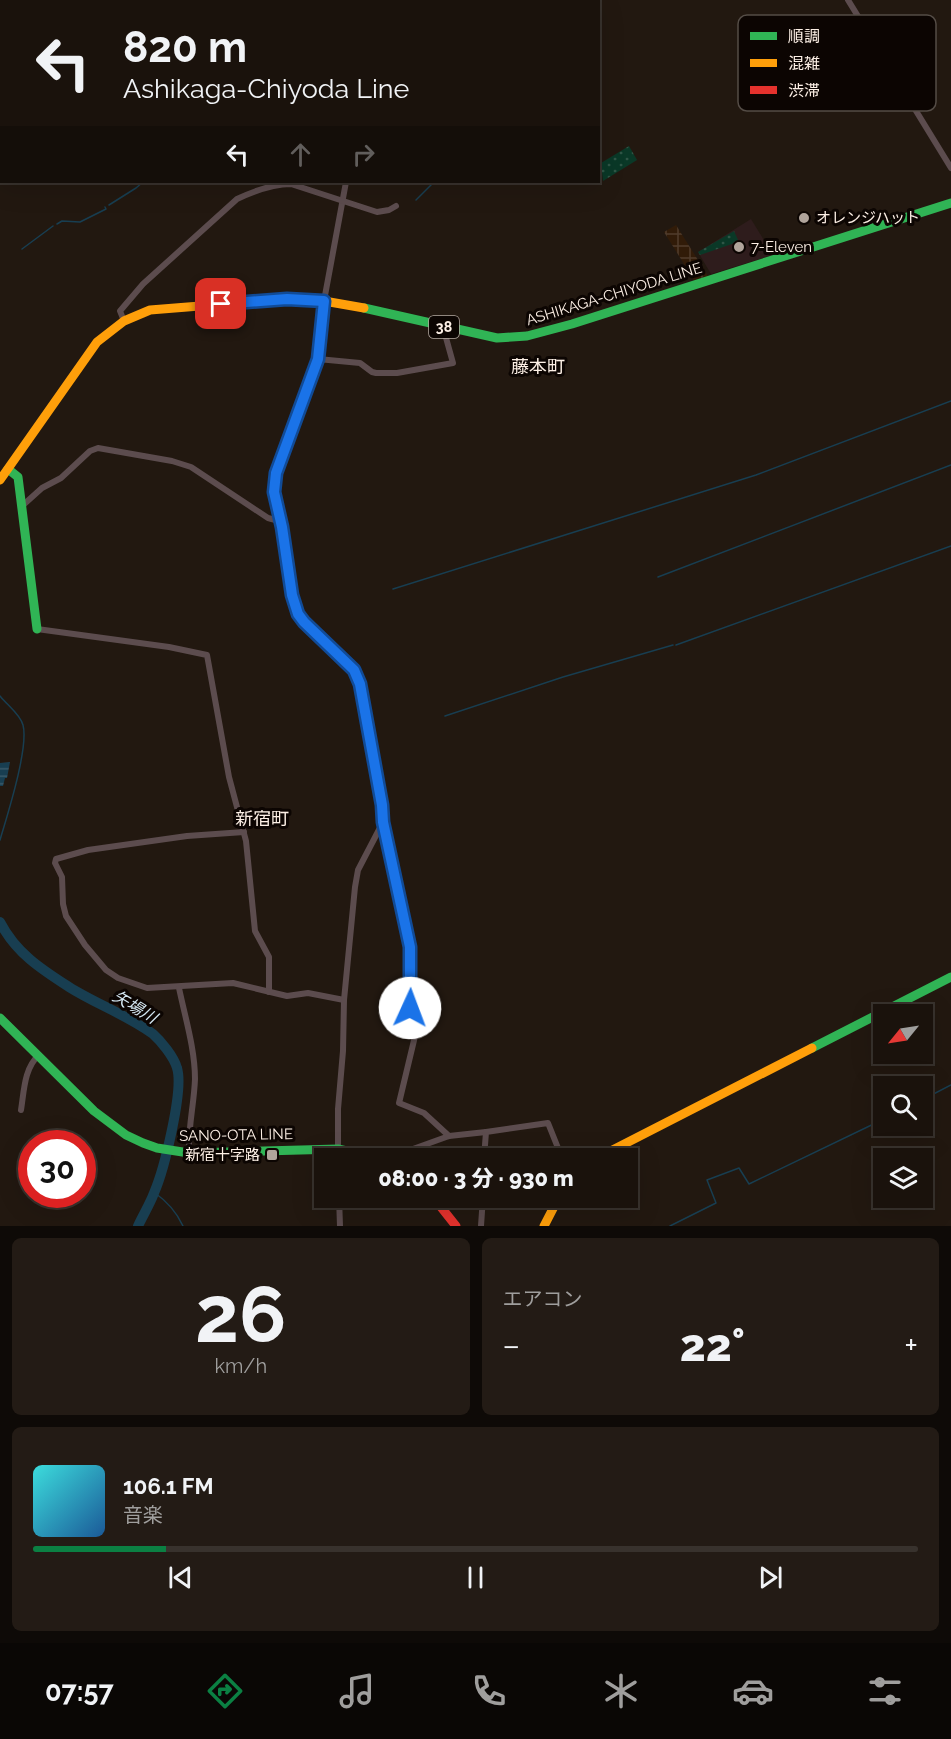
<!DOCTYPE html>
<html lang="ja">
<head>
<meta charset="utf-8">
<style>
  body { margin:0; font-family:Raleway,"Noto Sans JP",sans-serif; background:#231b15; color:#f1f3f6; height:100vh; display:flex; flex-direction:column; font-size:22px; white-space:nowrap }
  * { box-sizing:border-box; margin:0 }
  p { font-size:20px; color:#9f9e9d }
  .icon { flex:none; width:33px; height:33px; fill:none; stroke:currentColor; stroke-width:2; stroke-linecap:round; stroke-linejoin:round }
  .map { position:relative; height:1226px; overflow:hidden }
  .drawer { display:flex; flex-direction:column; gap:12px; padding:12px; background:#0e0a07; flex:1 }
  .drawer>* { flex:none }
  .guide { position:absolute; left:0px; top:0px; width:600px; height:183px; box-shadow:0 6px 24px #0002,0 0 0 2px #38322d; background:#1a120c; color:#f1f3f6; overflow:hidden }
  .needle { width:39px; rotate:240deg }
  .fabs { position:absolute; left:873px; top:1004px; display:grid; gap:12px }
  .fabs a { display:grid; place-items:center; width:60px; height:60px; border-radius:0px; background:#1a120c; box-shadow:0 6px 24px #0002,0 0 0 2px #38322d; font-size:30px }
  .speed { position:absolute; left:18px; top:1130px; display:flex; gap:12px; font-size:30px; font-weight:700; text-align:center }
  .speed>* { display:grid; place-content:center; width:78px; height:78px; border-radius:50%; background:#1a120c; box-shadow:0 6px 24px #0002,0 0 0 2px #38322d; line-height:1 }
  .speed .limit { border:9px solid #d22; background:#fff; color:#111 }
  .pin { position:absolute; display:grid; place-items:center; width:51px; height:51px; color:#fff; margin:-26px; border-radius:12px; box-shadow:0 3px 9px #0006 }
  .me { position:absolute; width:66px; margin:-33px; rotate:2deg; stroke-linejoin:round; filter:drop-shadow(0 0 4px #0008) }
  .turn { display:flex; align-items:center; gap:21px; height:126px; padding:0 24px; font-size:27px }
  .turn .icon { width:78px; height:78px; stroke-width:2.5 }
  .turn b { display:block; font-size:42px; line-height:51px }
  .lanes { display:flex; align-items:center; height:57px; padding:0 24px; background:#0003; justify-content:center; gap:30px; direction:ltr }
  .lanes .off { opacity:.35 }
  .big { font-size:45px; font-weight:800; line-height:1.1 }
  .drawer .widget { flex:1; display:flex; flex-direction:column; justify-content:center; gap:9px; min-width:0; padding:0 21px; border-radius:9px; background:#231b15 }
  .drawer .dial { align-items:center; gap:0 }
  .dial b { font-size:78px; line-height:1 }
  .song { display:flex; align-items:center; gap:18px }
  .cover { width:72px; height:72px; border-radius:9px; background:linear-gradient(135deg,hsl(180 70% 55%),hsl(210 70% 35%)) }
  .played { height:6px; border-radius:3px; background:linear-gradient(90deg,#0b8043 15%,#38322d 15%) }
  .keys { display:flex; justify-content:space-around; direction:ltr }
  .heat { display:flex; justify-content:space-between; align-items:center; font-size:33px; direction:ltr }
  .drawer .tiles { flex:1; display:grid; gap:12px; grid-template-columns:1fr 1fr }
  .widget:last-child { grid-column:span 2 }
  .trip { position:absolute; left:314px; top:1148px; width:324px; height:60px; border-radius:0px; background:#1a120c; box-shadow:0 6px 24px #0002,0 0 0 2px #38322d; font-weight:800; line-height:60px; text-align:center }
  .tab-bar { display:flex; height:96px; justify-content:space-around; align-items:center; background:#0a0705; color:#9f9e9d }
  .tab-bar .icon { width:42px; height:42px }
  .tab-bar .on { color:#0b8043 }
  .tab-bar b { font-size:27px; color:#f1f3f6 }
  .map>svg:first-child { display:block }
  .commercial { fill:#2e1c1c }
  .industrial { fill:url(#industrial-grid) }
  .green { fill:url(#green-dots) }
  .water { fill:url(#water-rules) }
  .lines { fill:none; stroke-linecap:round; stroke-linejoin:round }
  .stream { stroke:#183e51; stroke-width:1.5 }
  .river { stroke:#183e51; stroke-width:10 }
  .street { stroke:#5c4c4e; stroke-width:6 }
  .fast { stroke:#30b455; stroke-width:9 }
  .slow { stroke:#ff9f0a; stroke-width:9 }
  .jam { stroke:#e5322d; stroke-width:9 }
  .route-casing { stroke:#114b97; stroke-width:15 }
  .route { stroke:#1a73e8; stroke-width:10 }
  .poi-dot { fill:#b0a49b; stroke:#0c0502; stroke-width:2 }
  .labels { text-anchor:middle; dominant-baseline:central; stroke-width:6; stroke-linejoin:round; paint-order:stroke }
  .shield { fill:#0c0502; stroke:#b5aaa2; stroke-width:1.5 }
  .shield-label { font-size:14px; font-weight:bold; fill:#fdf0e6 }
  .poi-label { font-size:15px; fill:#fdf0e6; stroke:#0c0502; text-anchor:start }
  .street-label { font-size:15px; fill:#fdf0e6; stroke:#0c0502 }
  .water-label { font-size:16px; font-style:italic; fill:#d4e7f2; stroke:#0c0502 }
  .quarter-label { font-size:18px; fill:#fdf0e6; stroke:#0c0502 }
  .key { fill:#0c0502; stroke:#544c46; stroke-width:1.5 }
  .key-label { font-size:16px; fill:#fdf0e6 }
</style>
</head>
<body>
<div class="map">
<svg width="951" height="1226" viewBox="0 0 951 1226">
  <defs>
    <pattern id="industrial-grid" width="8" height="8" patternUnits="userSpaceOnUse" patternTransform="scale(1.5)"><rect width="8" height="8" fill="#311b08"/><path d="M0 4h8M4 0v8" fill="none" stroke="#503c2c"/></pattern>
    <pattern id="green-dots" width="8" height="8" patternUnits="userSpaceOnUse" patternTransform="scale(1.5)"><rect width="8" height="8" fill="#0a3827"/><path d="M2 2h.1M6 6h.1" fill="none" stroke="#2f5546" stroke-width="1.8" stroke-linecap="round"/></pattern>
    <pattern id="water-rules" width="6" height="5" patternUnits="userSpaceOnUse" patternTransform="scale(1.5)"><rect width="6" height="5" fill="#183e51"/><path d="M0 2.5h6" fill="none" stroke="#3a5a6a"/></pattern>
  </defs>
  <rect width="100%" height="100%" fill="#221810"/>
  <!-- commercial -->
  <polygon class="commercial" points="751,219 773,255 711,274 698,252"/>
  <!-- industrial -->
  <polygon class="industrial" points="676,225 708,276 694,280 664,232"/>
  <!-- green -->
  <g class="green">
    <polygon points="629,146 637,160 603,181 601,163"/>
    <polygon points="734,231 738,240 732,244 700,255 698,252"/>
  </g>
  <!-- water -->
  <polygon class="water" points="10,762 7,778 5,778 3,786 0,786 0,763"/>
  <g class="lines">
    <!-- stream -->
    <g class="stream">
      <polyline points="560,0 560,2"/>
      <polyline points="416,200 434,182"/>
      <polyline points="109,205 136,188 143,182"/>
      <polyline points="57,224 62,221 80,222 106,209 105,207"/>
      <polyline points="22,249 53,226"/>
      <polyline points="658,577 951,465"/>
      <polyline points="393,589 756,475 951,401"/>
      <polyline points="676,645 951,546"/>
      <path d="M0,696C7,705 20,714 23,725C29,748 7,816 0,840"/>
      <polyline points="445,716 563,677 673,645"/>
      <polyline points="922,1100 951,1085"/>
      <path d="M155,1193C168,1202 176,1211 183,1226"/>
      <polyline points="670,1226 716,1203 707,1180 739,1168 749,1184 884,1119"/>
    </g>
    <!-- river -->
    <g class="river">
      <polyline points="288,2 289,0"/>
      <polyline points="0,133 2,131"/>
      <path d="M0,922C16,953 41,969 69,987C96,1004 127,1015 153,1034C161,1041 174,1057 177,1068C184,1090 164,1170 154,1193C150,1204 143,1215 138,1226"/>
    </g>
    <!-- street -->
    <g class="street">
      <polyline points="141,0 143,2"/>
      <polyline points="848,0 951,168"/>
      <polyline points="383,2 383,0"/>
      <polyline points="433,2 433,0"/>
      <polyline points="0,73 2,73"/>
      <polyline points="346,182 324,301 318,359 276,473 274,492 282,527 292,595 298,614 304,622 354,670 360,684 383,805 383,822 410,947 410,1008 416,1032 399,1103 424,1113 449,1136"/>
      <path d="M124,321L120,311L143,284L237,199C254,191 273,184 291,184L377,212L389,210L396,206"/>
      <polyline points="318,359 360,363 372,372 376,373 397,373 453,363 443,327"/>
      <polyline points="22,506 42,488 61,478 90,451 98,448 172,461 191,467 268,518 279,521"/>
      <polyline points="37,629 169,647 207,655 229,777 246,841 255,931 269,957 269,992"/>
      <polyline points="244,832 187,836 88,850 56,859 55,863 62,877 63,904 66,916 85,945 106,970 118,978 147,988 233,983 287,996 308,993 344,1000"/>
      <path d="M179,988C185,1017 195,1049 195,1079C194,1105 188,1127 189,1153"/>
      <path d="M21,1110C24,1092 24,1068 39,1055"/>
      <polyline points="338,1158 338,1109 343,1051 344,1000 355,887 358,870 383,822"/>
      <polyline points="388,1158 449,1136 486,1132"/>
      <polyline points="484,1158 486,1132 548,1123 562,1158"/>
      <polyline points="339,1197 340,1226"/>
      <polyline points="481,1226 483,1197"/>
    </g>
    <!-- fast -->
    <g class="fast">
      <polyline points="364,308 497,338 527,336 572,324 951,203"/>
      <polyline points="8,469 18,477 37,629"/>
      <polyline points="0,1018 94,1111 126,1135 143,1143 157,1148 189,1153 338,1149 377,1158"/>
      <polyline points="812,1048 951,977"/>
    </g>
    <!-- slow -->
    <g class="slow">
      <polyline points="0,480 97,342 124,321 150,310 287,299 324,301 364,308"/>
      <polyline points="597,1158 812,1048"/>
      <polyline points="544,1226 559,1197"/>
    </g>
    <!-- jam -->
    <polyline class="jam" points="433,1197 456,1226"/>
  </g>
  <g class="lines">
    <!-- route casing -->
    <g class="route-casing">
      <polyline id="route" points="221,304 287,299 324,301 318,359 276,473 274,492 282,527 292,595 298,614 304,622 354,670 360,684 382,805 383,822 410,947 410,1008"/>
    </g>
    <!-- route -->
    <use href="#route" class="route"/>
  </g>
  <!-- markers -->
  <g class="poi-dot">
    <circle cx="804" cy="218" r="6"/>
    <circle cx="739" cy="247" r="6"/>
    <rect x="266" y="1149" width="12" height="12" rx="3"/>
  </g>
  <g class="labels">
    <!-- shield labels -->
    <rect class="shield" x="429" y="316" width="30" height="22" rx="4.5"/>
    <g class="shield-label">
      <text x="444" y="327">38</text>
    </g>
    <!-- poi labels -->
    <g class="poi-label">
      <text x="816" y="218">オレンジハット</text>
      <text x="751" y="247">7-Eleven</text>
      <text x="260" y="1155" text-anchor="end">新宿十字路</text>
    </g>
    <!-- street labels -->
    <g class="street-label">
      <text transform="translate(614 294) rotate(-17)">ASHIKAGA-CHIYODA LINE</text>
      <text transform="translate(236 1135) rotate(-1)">SANO-OTA LINE</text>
    </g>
    <!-- water labels -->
    <g class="water-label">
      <text transform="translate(135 1007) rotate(31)">矢場川</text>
    </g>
    <!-- quarter labels -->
    <g class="quarter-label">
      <text x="538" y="366">藤本町</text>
      <text x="262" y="818">新宿町</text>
    </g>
  </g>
  <!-- legend -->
  <rect x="738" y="15" width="198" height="96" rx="9" class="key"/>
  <rect x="750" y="32" width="27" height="8" fill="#30b455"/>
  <rect x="750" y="59" width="27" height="8" fill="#ff9f0a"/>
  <rect x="750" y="86" width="27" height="8" fill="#e5322d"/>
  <g class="key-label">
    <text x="788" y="42">順調</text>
    <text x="788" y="69">混雑</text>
    <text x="788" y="96">渋滞</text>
  </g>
</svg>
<div class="fabs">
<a><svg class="needle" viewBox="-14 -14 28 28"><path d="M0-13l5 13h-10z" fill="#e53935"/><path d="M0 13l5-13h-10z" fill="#9f9e9d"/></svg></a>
<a><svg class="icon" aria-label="search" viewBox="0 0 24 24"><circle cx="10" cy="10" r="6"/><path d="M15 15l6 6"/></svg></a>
<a><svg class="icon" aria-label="layers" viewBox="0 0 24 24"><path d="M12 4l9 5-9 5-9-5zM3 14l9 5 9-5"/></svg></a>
</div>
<div class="speed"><div class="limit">30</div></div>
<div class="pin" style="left:221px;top:304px;background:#d93025"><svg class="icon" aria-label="arrive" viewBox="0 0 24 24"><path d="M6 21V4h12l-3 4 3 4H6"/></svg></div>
<svg class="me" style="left:410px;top:1008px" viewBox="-20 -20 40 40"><circle r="19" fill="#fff"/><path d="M0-13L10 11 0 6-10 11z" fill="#1a73e8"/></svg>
<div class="trip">08:00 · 3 分 · 930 m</div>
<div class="guide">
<div class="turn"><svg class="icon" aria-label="left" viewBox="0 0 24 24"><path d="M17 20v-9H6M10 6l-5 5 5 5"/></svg><div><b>820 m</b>Ashikaga-Chiyoda Line</div></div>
<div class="lanes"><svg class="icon" aria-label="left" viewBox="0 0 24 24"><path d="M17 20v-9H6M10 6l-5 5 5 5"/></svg><svg class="icon off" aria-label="ahead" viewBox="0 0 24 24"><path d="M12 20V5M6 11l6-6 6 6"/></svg><svg class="icon off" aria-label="right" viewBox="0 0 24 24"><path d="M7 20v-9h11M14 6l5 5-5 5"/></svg></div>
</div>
</div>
<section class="drawer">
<div class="tiles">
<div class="widget dial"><b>26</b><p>km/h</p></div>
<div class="widget"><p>エアコン</p>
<div class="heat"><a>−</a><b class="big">22°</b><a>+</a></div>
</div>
<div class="widget">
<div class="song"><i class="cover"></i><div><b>106.1 FM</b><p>音楽</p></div></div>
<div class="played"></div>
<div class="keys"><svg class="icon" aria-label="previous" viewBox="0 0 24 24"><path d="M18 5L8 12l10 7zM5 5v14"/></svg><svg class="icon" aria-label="pause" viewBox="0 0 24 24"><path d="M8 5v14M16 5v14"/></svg><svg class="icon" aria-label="next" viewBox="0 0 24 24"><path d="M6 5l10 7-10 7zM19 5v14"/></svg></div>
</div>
</div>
</section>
<nav class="tab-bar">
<b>07:57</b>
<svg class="icon on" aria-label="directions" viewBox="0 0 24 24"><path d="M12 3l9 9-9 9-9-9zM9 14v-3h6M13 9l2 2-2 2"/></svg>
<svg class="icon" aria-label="music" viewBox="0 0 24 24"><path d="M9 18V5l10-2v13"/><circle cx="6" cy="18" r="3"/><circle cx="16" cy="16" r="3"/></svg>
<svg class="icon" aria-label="phone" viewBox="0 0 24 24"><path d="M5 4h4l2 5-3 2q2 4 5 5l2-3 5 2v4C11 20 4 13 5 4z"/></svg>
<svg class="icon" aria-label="climate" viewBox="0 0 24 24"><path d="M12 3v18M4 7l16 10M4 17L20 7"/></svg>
<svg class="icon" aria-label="car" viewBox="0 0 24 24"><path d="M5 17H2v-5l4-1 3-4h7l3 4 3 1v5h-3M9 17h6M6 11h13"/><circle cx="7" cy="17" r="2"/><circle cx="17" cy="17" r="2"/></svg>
<svg class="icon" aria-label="filters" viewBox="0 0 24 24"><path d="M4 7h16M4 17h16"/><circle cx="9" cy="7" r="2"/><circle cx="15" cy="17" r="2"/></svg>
</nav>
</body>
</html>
